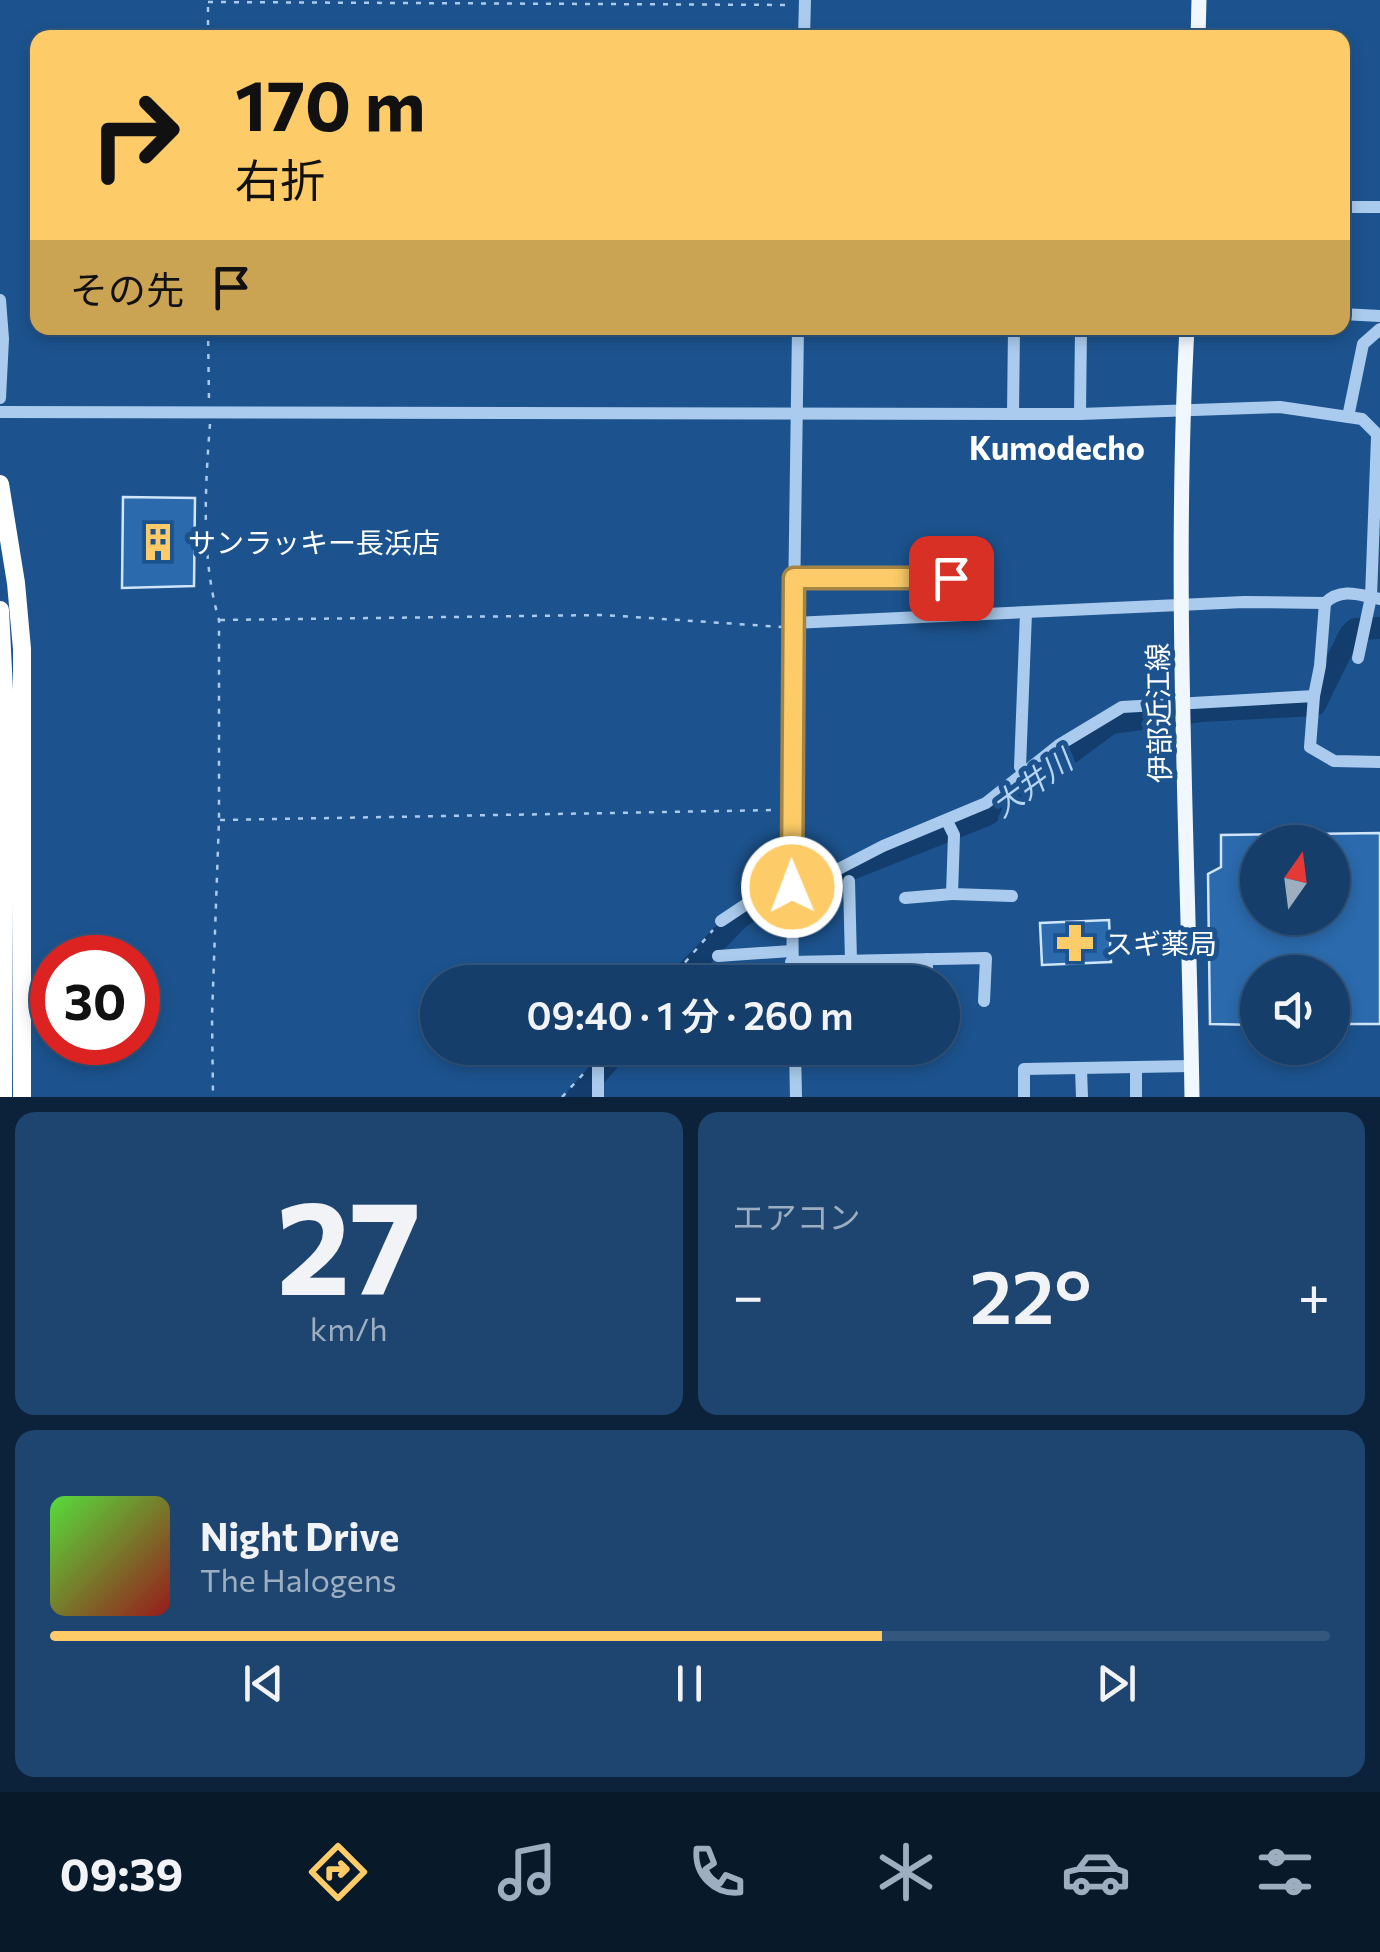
<!DOCTYPE html>
<html lang="ja">
<head>
<meta charset="utf-8">
<style>
  body { margin:0; font-family:Commissioner,"Noto Sans JP",sans-serif; background:#1e4570; color:#f1f3f6; height:100vh; display:flex; flex-direction:column; font-size:38px; white-space:nowrap }
  * { box-sizing:border-box; margin:0 }
  p { font-size:32px; color:#9daec1 }
  .icon { flex:none; width:55px; height:55px; fill:none; stroke:currentColor; stroke-width:2; stroke-linecap:round; stroke-linejoin:round }
  .map { position:relative; height:1097px; overflow:hidden }
  .panel { display:flex; flex-direction:column; gap:15px; padding:15px; background:#0c223a; flex:1 }
  .panel>* { flex:none }
  .hud { position:absolute; left:30px; top:30px; width:1320px; height:305px; border-radius:20px; box-shadow:0 5px 15px #0003,0 0 0 2px #34577e; background:#fdcc68; color:#111; overflow:hidden }
  .needle { width:65px; rotate:14deg }
  .controls { position:absolute; left:1240px; top:825px; display:grid; gap:20px }
  .controls a { display:grid; place-items:center; width:110px; height:110px; border-radius:50%; background:#153e6a; box-shadow:0 5px 15px #0003,0 0 0 2px #34577e; font-size:50px }
  .speed { position:absolute; left:30px; top:935px; display:flex; gap:20px; font-size:50px; font-weight:700; text-align:center }
  .speed>* { display:grid; place-content:center; width:130px; height:130px; border-radius:50%; background:#153e6a; box-shadow:0 5px 15px #0003,0 0 0 2px #34577e; line-height:1 }
  .speed .limit { border:15px solid #d22; background:#fff; color:#111 }
  .pin { position:absolute; display:grid; place-items:center; width:85px; height:85px; color:#fff; margin:-42px; border-radius:20px; box-shadow:0 5px 15px #0006 }
  .me { position:absolute; width:110px; margin:-55px; rotate:359deg; stroke-linejoin:round; filter:drop-shadow(0 0 8px #0008) }
  .turn { display:flex; align-items:center; gap:35px; height:210px; padding:0 40px; font-size:45px }
  .turn .icon { width:130px; height:130px; stroke-width:2.5 }
  .turn b { display:block; font-size:70px; line-height:85px }
  .then { display:flex; align-items:center; height:95px; padding:0 40px; background:#0003; gap:20px; font-size:38px }
  .big { font-size:75px; font-weight:600; line-height:1.1 }
  .panel .tile { flex:1; display:flex; flex-direction:column; justify-content:center; gap:15px; min-width:0; padding:0 35px; border-radius:20px; background:#1e4570 }
  .panel .dial { align-items:center; gap:0 }
  .dial b { font-size:130px; line-height:1 }
  .song { display:flex; align-items:center; gap:30px }
  .cover { width:120px; height:120px; border-radius:15px; background:linear-gradient(135deg,hsl(110 70% 55%),hsl(0 70% 35%)) }
  .played { height:10px; border-radius:5px; background:linear-gradient(90deg,#fdcc68 65%,#34577e 65%) }
  .keys { display:flex; justify-content:space-around; direction:ltr }
  .heat { display:flex; justify-content:space-between; align-items:center; font-size:55px; direction:ltr }
  .panel .tiles { flex:1; display:grid; gap:15px; grid-template-columns:1fr 1fr }
  .tile:last-child { grid-column:span 2 }
  .trip { position:absolute; left:420px; top:965px; width:540px; height:100px; border-radius:50px; background:#153e6a; box-shadow:0 5px 15px #0003,0 0 0 2px #34577e; font-weight:600; line-height:100px; text-align:center }
  .tab-bar { display:flex; height:160px; justify-content:space-around; align-items:center; background:#08192a; color:#9daec1 }
  .tab-bar .icon { width:70px; height:70px }
  .tab-bar .on { color:#fdcc68 }
  .tab-bar b { font-size:45px; color:#f1f3f6 }
  .map>svg:first-child { display:block }
  .lines { fill:none; stroke-linecap:round; stroke-linejoin:round }
  .river { stroke:#133d6c; stroke-width:22 }
  .building { fill:#2b6aac; stroke:#d0e4fa; stroke-width:2.5; fill-rule:evenodd }
  .path { stroke:#aacbed; stroke-width:2.5; stroke-dasharray:5 8; stroke-linecap:butt }
  .minor { stroke:#aacbed; stroke-width:12 }
  .major { stroke:#f0f7ff; stroke-width:15 }
  .highway { stroke:#fff; stroke-width:18 }
  .route-casing { stroke:#a48544; stroke-width:25 }
  .route { stroke:#fdcc68; stroke-width:18 }
  .labels { text-anchor:middle; dominant-baseline:central; stroke-width:10; stroke-linejoin:round; paint-order:stroke }
  .poi-label { font-size:28px; fill:#fff; stroke:#1c538e; text-anchor:start }
  .street-label { font-size:28px; fill:#fff; stroke:#1c538e }
  .water-label { font-size:30px; font-style:italic; fill:#b6d5f4; stroke:#1c538e }
  .quarter-label { font-size:32px; font-weight:bold; fill:#fff; stroke:#1c538e }
</style>
</head>
<body>
<div class="map">
<svg width="1380" height="1097" viewBox="0 0 1380 1097">
  <rect width="100%" height="100%" fill="#1c538e"/>
  <g class="lines">
    <!-- river -->
    <g class="river">
      <polyline points="677,982 739,918 758,906 987,815 1111,723 1201,711 1315,705 1350,634 1355,629 1380,628"/>
      <polyline points="577,1097 620,1048"/>
    </g>
  </g>
  <!-- building -->
  <g class="building">
    <polygon points="123,497 195,498 194,586 122,588"/>
    <path d="M1380,833V1024H1332V972H1258V1025L1210,1024L1208,874L1221,867V835ZM1258,842H1332V918H1258Z"/>
    <polygon points="1109,920 1111,962 1042,965 1040,923"/>
  </g>
  <g class="lines">
    <!-- path -->
    <g class="path">
      <polyline points="208,2 792,5"/>
      <polyline points="208,38 208,0"/>
      <polyline points="208,328 209,401"/>
      <path d="M210,424C205,487 201,559 219,620V820L212,1016L213,1097"/>
      <polyline points="220,620 604,615 782,627"/>
      <polyline points="220,820 777,810"/>
      <polyline points="668,982 713,930"/>
      <polyline points="562,1097 585,1072"/>
    </g>
    <!-- minor -->
    <g class="minor">
      <polyline points="804,38 805,0"/>
      <polyline points="1342,207 1380,207"/>
      <polyline points="0,300 3,339 0,398"/>
      <polyline points="1342,314 1380,316"/>
      <polyline points="0,412 1080,414 1280,407 1362,419 1380,437"/>
      <polyline points="1013,414 1014,328"/>
      <polyline points="1080,414 1081,328"/>
      <polyline points="1348,417 1363,344 1380,329"/>
      <polyline points="794,578 951,578"/>
      <polyline points="793,623 1244,602 1325,603"/>
      <polyline points="1358,658 1371,597 1377,437"/>
      <path d="M1314,696L1320,666L1325,603C1341,587 1360,595 1380,599"/>
      <polyline points="1024,773 1020,767 1026,613"/>
      <polyline points="947,821 954,835 952,894 1012,896"/>
      <polyline points="849,881 851,961"/>
      <polyline points="905,898 952,894"/>
      <polyline points="721,921 766,891 825,876 883,846 986,803 1059,745 1122,707 1314,696 1310,747 1334,761 1380,762"/>
      <polyline points="718,956 791,951"/>
      <polyline points="927,959 927,982"/>
      <polyline points="791,962 986,958 984,1001"/>
      <polyline points="793,982 791,810 798,328"/>
      <polyline points="795,1048 796,1097"/>
      <polyline points="598,1058 598,1097"/>
      <polyline points="1081,1069 1082,1097"/>
      <polyline points="1024,1097 1024,1069 1192,1066"/>
      <polyline points="1136,1097 1136,1067"/>
    </g>
    <!-- major -->
    <g class="major">
      <polyline points="1198,38 1199,0"/>
      <path d="M1187,328C1173,584 1188,840 1192,1097"/>
    </g>
    <!-- highway -->
    <g class="highway">
      <polyline points="0,484 16,583 22,649 22,1097"/>
      <polyline points="0,610 5,710 3,1097"/>
    </g>
  </g>
  <g class="lines">
    <!-- route casing -->
    <g class="route-casing">
      <polyline id="route" points="792,887 794,578 951,578"/>
    </g>
    <!-- route -->
    <use href="#route" class="route"/>
  </g>
  <!-- icons -->
  <defs>
    <g id="building-bare" transform="scale(3)"><path d="M-4-6H4V6H1V3H-1V6H-4ZM-2.5-4.3h1.7v1.8h-1.7ZM.8-4.3h1.7v1.8H.8ZM-2.5-1h1.7V.8h-1.7ZM.8-1h1.7V.8H.8Z" fill="#fdcc68" stroke="#1c538e" stroke-width="2.5" paint-order="stroke"/></g>
    <g id="pharmacy-bare" transform="scale(3)"><path d="M-2-6h4v4h4v4h-4v4h-4v-4h-4v-4h4Z" fill="#fdcc68" stroke="#1c538e" stroke-width="2.5" paint-order="stroke"/></g>
  </defs>
  <g fill-rule="evenodd">
    <use href="#building-bare" x="158" y="542"/>
    <use href="#pharmacy-bare" x="1075" y="943"/>
  </g>
  <g class="labels">
    <!-- poi labels -->
    <g class="poi-label">
      <text x="188" y="542">サンラッキー長浜店</text>
      <text x="1105" y="943">スギ薬局</text>
    </g>
    <!-- street labels -->
    <g class="street-label">
      <text transform="translate(1158 713) rotate(-91)">伊部近江線</text>
    </g>
    <!-- water labels -->
    <g class="water-label">
      <text transform="translate(1031 782) rotate(-36)">大井川</text>
    </g>
    <!-- quarter labels -->
    <g class="quarter-label">
      <text x="1057" y="447">Kumodecho</text>
    </g>
  </g>
</svg>
<div class="controls">
<a><svg class="needle" viewBox="-14 -14 28 28"><path d="M0-13l5 13h-10z" fill="#e53935"/><path d="M0 13l5-13h-10z" fill="#9daec1"/></svg></a>
<a><svg class="icon" aria-label="sound" viewBox="0 0 24 24"><path d="M4 9h4l5-4v14l-5-4H4zM17 9q2 3 0 6"/></svg></a>
</div>
<div class="speed"><div class="limit">30</div></div>
<div class="pin" style="left:951px;top:578px;background:#d93025"><svg class="icon" aria-label="arrive" viewBox="0 0 24 24"><path d="M6 21V4h12l-3 4 3 4H6"/></svg></div>
<svg class="me" style="left:792px;top:887px" viewBox="-20 -20 40 40"><circle r="17" fill="#fdcc68" stroke="#fff" stroke-width="3"/><path d="M0-11L8 9 0 5-8 9z" fill="#fff"/></svg>
<div class="trip">09:40 · 1 分 · 260 m</div>
<div class="hud">
<div class="turn"><svg class="icon" aria-label="right" viewBox="0 0 24 24"><path d="M7 20v-9h11M14 6l5 5-5 5"/></svg><div><b>170 m</b>右折</div></div>
<div class="then">その先<svg class="icon" aria-label="arrive" viewBox="0 0 24 24"><path d="M6 21V4h12l-3 4 3 4H6"/></svg></div>
</div>
</div>
<section class="panel">
<div class="tiles">
<div class="tile dial"><b>27</b><p>km/h</p></div>
<div class="tile"><p>エアコン</p>
<div class="heat"><a>−</a><b class="big">22°</b><a>+</a></div>
</div>
<div class="tile">
<div class="song"><i class="cover"></i><div><b>Night Drive</b><p>The Halogens</p></div></div>
<div class="played"></div>
<div class="keys"><svg class="icon" aria-label="previous" viewBox="0 0 24 24"><path d="M18 5L8 12l10 7zM5 5v14"/></svg><svg class="icon" aria-label="pause" viewBox="0 0 24 24"><path d="M8 5v14M16 5v14"/></svg><svg class="icon" aria-label="next" viewBox="0 0 24 24"><path d="M6 5l10 7-10 7zM19 5v14"/></svg></div>
</div>
</div>
</section>
<nav class="tab-bar">
<b>09:39</b>
<svg class="icon on" aria-label="directions" viewBox="0 0 24 24"><path d="M12 3l9 9-9 9-9-9zM9 14v-3h6M13 9l2 2-2 2"/></svg>
<svg class="icon" aria-label="music" viewBox="0 0 24 24"><path d="M9 18V5l10-2v13"/><circle cx="6" cy="18" r="3"/><circle cx="16" cy="16" r="3"/></svg>
<svg class="icon" aria-label="phone" viewBox="0 0 24 24"><path d="M5 4h4l2 5-3 2q2 4 5 5l2-3 5 2v4C11 20 4 13 5 4z"/></svg>
<svg class="icon" aria-label="climate" viewBox="0 0 24 24"><path d="M12 3v18M4 7l16 10M4 17L20 7"/></svg>
<svg class="icon" aria-label="car" viewBox="0 0 24 24"><path d="M5 17H2v-5l4-1 3-4h7l3 4 3 1v5h-3M9 17h6M6 11h13"/><circle cx="7" cy="17" r="2"/><circle cx="17" cy="17" r="2"/></svg>
<svg class="icon" aria-label="filters" viewBox="0 0 24 24"><path d="M4 7h16M4 17h16"/><circle cx="9" cy="7" r="2"/><circle cx="15" cy="17" r="2"/></svg>
</nav>
</body>
</html>
